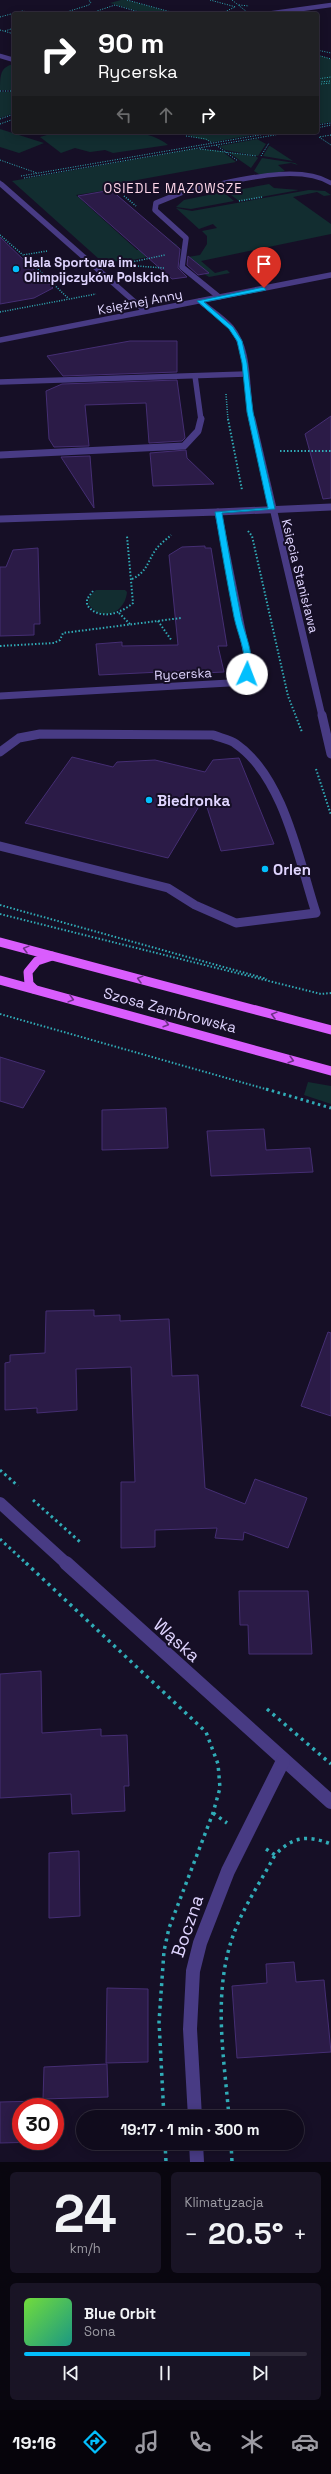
<!DOCTYPE html>
<html lang="pl">
<head>
<meta charset="utf-8">
<style>
  body { margin:0; font-family:"Space Grotesk",sans-serif; background:#191425; color:#f1f3f6; height:100vh; display:flex; flex-direction:column; font-size:15px; white-space:nowrap }
  * { box-sizing:border-box; margin:0 }
  p { font-size:13px; color:#9c9ba3 }
  .icon { flex:none; width:22px; height:22px; fill:none; stroke:currentColor; stroke-width:2; stroke-linecap:round; stroke-linejoin:round }
  .map { position:relative; height:2162px; overflow:hidden }
  .sheet { display:flex; flex-direction:column; gap:10px; padding:10px; background:#09060f; flex:1 }
  .sheet>* { flex:none }
  .hud { position:absolute; left:12px; top:12px; width:307px; height:122px; border-radius:4px; box-shadow:0 2px 10px #0003,0 0 0 1px #302b3b; background:#202124; color:#fff; overflow:hidden }
  .speed { position:absolute; left:12px; top:2098px; display:flex; gap:8px; font-size:20px; font-weight:700; text-align:center }
  .speed>* { display:grid; place-content:center; width:52px; height:52px; border-radius:50%; background:#100b1c; box-shadow:0 2px 10px #0003,0 0 0 1px #302b3b; line-height:1 }
  .speed .limit { border:6px solid #d22; background:#fff; color:#111 }
  .pin { position:absolute; display:grid; place-items:center; width:34px; height:34px; color:#fff; margin:-41px -17px; border-radius:50% 50% 50% 0; rotate:-45deg; box-shadow:0 0 4px #0007 }
  .pin .icon { rotate:45deg }
  .me { position:absolute; width:44px; margin:-22px; rotate:2deg; stroke-linejoin:round; filter:drop-shadow(0 0 3px #0008) }
  .turn { display:flex; align-items:center; gap:14px; height:84px; padding:0 20px; font-size:18px }
  .turn .icon { width:52px; height:52px; stroke-width:2.5 }
  .turn b { display:block; font-size:28px; line-height:34px }
  .lanes { display:flex; align-items:center; height:38px; padding:0 20px; background:#0003; justify-content:center; gap:20px; direction:ltr }
  .lanes .off { opacity:.35 }
  .big { font-size:30px; font-weight:800; line-height:1.1 }
  .sheet .widget { flex:1; display:flex; flex-direction:column; justify-content:center; gap:6px; min-width:0; padding:0 14px; border-radius:6px; background:#191425 }
  .sheet .dial { align-items:center; gap:0 }
  .dial b { font-size:52px; line-height:1 }
  .song { display:flex; align-items:center; gap:12px }
  .cover { width:48px; height:48px; border-radius:6px; background:linear-gradient(135deg,hsl(100 70% 55%),hsl(170 70% 35%)) }
  .played { height:4px; border-radius:2px; background:linear-gradient(90deg,#03bffd 80%,#302b3b 80%) }
  .keys { display:flex; justify-content:space-around; direction:ltr }
  .heat { display:flex; justify-content:space-between; align-items:center; font-size:22px; direction:ltr }
  .sheet .tiles { flex:1; display:grid; gap:10px; grid-template-columns:1fr 1fr }
  .widget:last-child { grid-column:span 2 }
  .trip { position:absolute; left:76px; top:2110px; width:228px; height:40px; border-radius:20px; background:#100b1c; box-shadow:0 2px 10px #0003,0 0 0 1px #302b3b; font-weight:800; line-height:40px; text-align:center }
  .dock { display:flex; height:64px; justify-content:space-around; align-items:center; background:#06040b; color:#9c9ba3 }
  .dock .icon { width:28px; height:28px }
  .dock .selected { color:#03bffd }
  .dock b { font-size:18px; color:#f1f3f6 }
  .map>svg:first-child { display:block }
  .green { fill:#122d30 }
  .building { fill:#2b1b47; stroke:#452e73 }
  .lines { fill:none; stroke-linecap:round; stroke-linejoin:round }
  .path-far4 { stroke:#30acb7; stroke-width:1; stroke-dasharray:1 1.5; stroke-linecap:butt }
  .path-far3 { stroke:#30acb7; stroke-width:1.5; stroke-dasharray:1 1.5; stroke-linecap:butt }
  .path-far2 { stroke:#30acb7; stroke-width:2; stroke-dasharray:1.5 2; stroke-linecap:butt }
  .path-far1 { stroke:#30acb7; stroke-width:3; stroke-dasharray:2.5 3.5; stroke-linecap:butt }
  .path { stroke:#30acb7; stroke-width:3.5; stroke-dasharray:3 4.5; stroke-linecap:butt }
  .minor-far5 { stroke:#483b84; stroke-width:4.5 }
  .minor-far4 { stroke:#483b84; stroke-width:5.5 }
  .minor-far3 { stroke:#483b84; stroke-width:7 }
  .minor-far2 { stroke:#483b84; stroke-width:9 }
  .minor-far1 { stroke:#483b84; stroke-width:12 }
  .minor { stroke:#483b84; stroke-width:14 }
  .major { stroke:#d95dfd; stroke-width:9 }
  .oneway { stroke:#6e3287 }
  .route { fill:#03bffd; stroke:#027ca4 }
  .poi-dot { fill:#03bffd; stroke:#160f26; stroke-width:1.5 }
  .labels { text-anchor:middle; dominant-baseline:central; stroke-width:4; stroke-linejoin:round; paint-order:stroke }
  .far-neighbourhood-label { font-size:13px; letter-spacing:1px; fill:#ffd7ea; stroke:#160f26 }
  .far-poi-label { font-size:13px; font-weight:bold; fill:#e0d5ff; stroke:#160f26; text-anchor:start }
  .far-street-label { font-size:13px; fill:#e0d5ff; stroke:#160f26 }
  .poi-label { font-size:15px; font-weight:bold; fill:#e0d5ff; stroke:#160f26; text-anchor:start }
  .street-label { font-size:15px; fill:#e0d5ff; stroke:#160f26 }
  .near-street-label { font-size:18px; fill:#e0d5ff; stroke:#160f26 }
</style>
</head>
<body>
<div class="map">
<svg width="331" height="2162" viewBox="0 0 331 2162">
  <rect width="100%" height="100%" fill="#160f26"/>
  <!-- green -->
  <g class="green">
    <polygon points="121,0 126,0 176,14 149,14 110,3"/>
    <polygon points="317,55 331,59 331,122 317,124"/>
    <path d="M14,64V90H0C0,75 0,67 14,64Z"/>
    <polygon points="0,92 14,92 14,113 0,118"/>
    <polygon points="0,129 44,143 19,153 0,147"/>
    <path d="M57,132C89,132 143,124 168,145L113,153L105,150L90,152L75,148L61,153L40,137Z"/>
    <polygon points="176,132 268,132 213,142"/>
    <polygon points="257,139 266,144 258,156 225,150 219,146"/>
    <polygon points="269,146 270,146 293,161 263,156"/>
    <polygon points="195,149 222,151 236,162 104,186 108,190 76,195 137,250 165,245 168,239 177,245 173,252 122,262 99,259 12,181"/>
    <polygon points="228,152 257,157 258,158 251,168"/>
    <polygon points="262,158 295,163 298,165 291,163 278,165 285,171 262,176 254,171"/>
    <polygon points="269,184 274,188 299,190 239,201 227,192"/>
    <polygon points="309,190 325,191 331,195 324,196 317,192 293,197 331,224 331,234 201,261 215,273 227,270 230,273 209,277 194,267 188,257 200,255 207,244 207,236 202,231 217,228 213,224 199,229 176,208 192,211"/>
    <polygon points="223,192 234,201 191,209 176,207 184,200"/>
    <path d="M96,590H125L127,592C125,614 100,623 88,603L90,596Z"/>
    <polygon points="308,1082 331,1086 331,1104 304,1095"/>
  </g>
  <!-- building -->
  <g class="building">
    <polygon points="111,190 180,249 178,268 187,277 172,279 78,196"/>
    <polygon points="0,237 53,288 34,298 0,304"/>
    <polygon points="188,256 209,273 198,275 187,265"/>
    <polygon points="130,341 177,341 177,372 63,376 47,356"/>
    <polygon points="177,380 185,438 182,441 149,443 146,403 85,405 89,446 54,447 49,439 46,391 62,384"/>
    <polygon points="331,416 331,498 323,499 305,434"/>
    <polygon points="186,450 187,458 214,484 153,486 150,453"/>
    <polygon points="90,456 94,508 61,457"/>
    <polygon points="205,546 205,548 211,548 227,646 218,646 224,672 181,674 181,671 99,675 96,644 122,642 122,646 178,645 169,555 182,547"/>
    <polygon points="38,548 40,624 34,624 34,635 0,636 0,567 6,567 13,550"/>
    <polygon points="72,757 113,767 117,762 155,760 205,772 213,760 239,758 274,844 221,851 204,798 168,858 25,823"/>
    <polygon points="0,1057 45,1071 23,1108 0,1101"/>
    <polygon points="166,1108 168,1148 102,1150 102,1110"/>
    <polygon points="264,1129 266,1150 310,1148 313,1172 211,1176 207,1131"/>
    <polygon points="94,1310 94,1316 120,1315 120,1321 169,1319 172,1376 198,1375 205,1488 245,1504 255,1479 307,1498 288,1548 244,1532 243,1540 215,1538 217,1528 155,1530 155,1547 121,1548 121,1482 135,1482 131,1367 76,1369 77,1410 37,1413 37,1408 5,1410 5,1363 10,1362 10,1355 45,1353 46,1311"/>
    <polygon points="328,1332 331,1333 331,1416 301,1406"/>
    <polygon points="239,1591 308,1591 312,1654 249,1654 248,1625 240,1625"/>
    <polygon points="41,1671 42,1733 101,1729 101,1736 127,1735 129,1786 124,1786 125,1811 72,1814 71,1794 0,1798 0,1674"/>
    <polygon points="79,1851 80,1916 49,1918 49,1853"/>
    <polygon points="294,1962 296,1982 324,1980 331,2052 237,2058 232,1986 267,1983 266,1964"/>
    <polygon points="107,1988 148,1989 148,2062 106,2063"/>
    <polygon points="107,2064 108,2097 43,2099 44,2067"/>
    <polygon points="40,2101 40,2107 21,2107 21,2141 40,2142 0,2143 0,2102"/>
  </g>
  <g class="lines">
    <!-- path-far4 -->
    <g class="path-far4">
      <polyline points="127,0 178,14"/>
      <polyline points="210,0 236,7"/>
      <polyline points="232,0 247,12"/>
      <polyline points="239,5 249,6"/>
      <polyline points="60,14 89,5 91,2 88,0"/>
      <polyline points="88,14 115,5 146,14"/>
      <polyline points="220,14 235,7"/>
      <polyline points="0,17 22,11 40,14"/>
      <polyline points="0,30 14,34"/>
      <polyline points="5,31 14,28"/>
      <polyline points="317,50 331,53"/>
      <polyline points="317,55 331,59"/>
      <polyline points="317,79 331,77"/>
      <polyline points="317,81 321,84 331,83"/>
      <polyline points="319,82 331,81"/>
      <polyline points="0,91 14,91"/>
      <polyline points="0,119 14,114"/>
      <polyline points="0,124 14,119"/>
      <polyline points="317,125 331,123"/>
      <polyline points="317,128 331,125"/>
      <polyline points="331,135 319,137 331,145"/>
      <polyline points="186,136 206,139 212,143"/>
      <polyline points="216,145 238,161"/>
      <polyline points="200,149 257,156"/>
      <polyline points="261,156 269,143"/>
      <polyline points="0,160 37,173"/>
      <polyline points="21,176 277,132"/>
      <polyline points="24,178 292,132"/>
    </g>
    <!-- path-far3 -->
    <g class="path-far3">
      <polyline points="124,196 136,206"/>
      <polyline points="239,201 262,197"/>
      <polyline points="0,235 23,255"/>
      <polyline points="47,251 23,255 68,298"/>
      <polyline points="122,264 165,255"/>
      <polyline points="123,265 164,268"/>
      <polyline points="0,312 96,294"/>
      <polyline points="226,394 228,420"/>
    </g>
    <!-- path-far2 -->
    <g class="path-far2">
      <polyline points="228,419 242,490"/>
      <polyline points="280,451 331,451"/>
      <polyline points="248,531 252,536 288,696 302,732"/>
      <path d="M132,579C148,572 148,559 157,548C161,543 167,539 171,535"/>
      <path d="M93,591L87,599V605C99,621 120,614 133,603L127,536"/>
      <polyline points="119,613 131,625"/>
      <polyline points="158,621 172,641"/>
      <polyline points="0,646 54,643 60,640 63,633 181,618"/>
      <polyline points="316,769 331,815"/>
      <polyline points="0,905 267,979"/>
      <polyline points="0,914 321,994 331,993"/>
      <polyline points="0,1014 269,1090"/>
    </g>
    <!-- path-far1 -->
    <g class="path-far1">
      <polyline points="266,1089 331,1108"/>
      <polyline points="0,1470 18,1486"/>
      <polyline points="33,1500 80,1542"/>
      <polyline points="0,1539 27,1564"/>
    </g>
    <!-- path -->
    <g class="path">
      <polyline points="26,1563 206,1732 218,1764 220,1788 213,1813 169,1928 164,1951 159,2022 164,2117"/>
      <polyline points="267,1709 331,1764"/>
      <polyline points="213,1813 227,1823"/>
      <path d="M266,1849L275,1855C293,1836 307,1835 331,1844"/>
      <path d="M229,2117C224,2056 212,1992 234,1933C244,1906 261,1881 275,1855"/>
      <polyline points="165,2143 166,2162"/>
      <polyline points="231,2143 232,2162"/>
    </g>
    <!-- minor-far5 -->
    <g class="minor-far5">
      <polyline points="266,14 331,5"/>
      <polyline points="0,56 14,60"/>
      <polyline points="0,183 3,186"/>
      <path d="M209,186C244,179 300,164 331,183"/>
    </g>
    <!-- minor-far4 -->
    <g class="minor-far4">
      <polyline points="2,185 145,311"/>
      <polyline points="215,185 183,192 156,203 155,210 186,238 182,267 219,297"/>
      <path d="M200,301C210,310 222,317 231,327C252,353 245,390 252,420"/>
      <polyline points="0,340 331,275"/>
      <polyline points="195,376 201,420"/>
      <polyline points="0,382 246,374"/>
    </g>
    <!-- minor-far3 -->
    <g class="minor-far3">
      <polyline points="252,419 322,716"/>
      <polyline points="0,455 184,446 198,431 201,419"/>
      <polyline points="218,512 331,507"/>
      <polyline points="0,519 218,512 249,665 247,674 229,683 0,696"/>
    </g>
    <!-- minor-far2 -->
    <g class="minor-far2">
      <polyline points="322,715 331,754"/>
      <path d="M0,752L19,738L40,734L213,735C220,738 230,739 236,744C284,777 299,861 316,913L236,923L195,905L168,888L0,846"/>
    </g>
    <!-- minor-far1 -->
    <polyline class="minor-far1" points="0,1503 67,1564"/>
    <!-- minor -->
    <g class="minor">
      <polyline points="66,1563 331,1802"/>
      <polyline points="195,2117 190,2029 193,1971 200,1943 228,1871 283,1761"/>
      <polyline points="196,2143 197,2162"/>
    </g>
    <!-- major -->
    <g class="major">
      <polyline points="0,942 331,1030"/>
      <polyline points="0,980 331,1071"/>
      <polyline points="34,989 29,984 28,972 37,961 52,956"/>
    </g>
  </g>
  <!-- one-way arrows -->
  <defs><path id="oneway-chevron" d="M-2-3.5L2.5 0L-2 3.5" fill="none" stroke-width="1.6" stroke-linecap="round" stroke-linejoin="round"/></defs>
  <g class="oneway">
    <use href="#oneway-chevron" transform="translate(26 949) rotate(-165)"/>
    <use href="#oneway-chevron" transform="translate(140 979) rotate(-165)"/>
    <use href="#oneway-chevron" transform="translate(71 999) rotate(15)"/>
    <use href="#oneway-chevron" transform="translate(274 1015) rotate(-165)"/>
    <use href="#oneway-chevron" transform="translate(166 1024) rotate(16)"/>
    <use href="#oneway-chevron" transform="translate(291 1060) rotate(16)"/>
  </g>
  <!-- route -->
  <path class="route" d="M264,287L266,290L204,302L233,327L242,341L247,363L253,412L275,509L222,513C228,548 234,582 241,617C245,636 255,654 250,674L247,676L243,674C248,654 238,636 234,617C227,582 221,547 215,512L268,508L247,412L242,363L237,341L229,329L197,301Z"/>
  <!-- markers -->
  <g class="poi-dot">
    <circle cx="16" cy="269" r="4"/>
    <circle cx="149" cy="800" r="4"/>
    <circle cx="265" cy="869" r="4"/>
  </g>
  <g class="labels">
    <!-- far-neighbourhood labels -->
    <g class="far-neighbourhood-label">
      <text x="173" y="188">OSIEDLE MAZOWSZE</text>
    </g>
    <!-- far-poi labels -->
    <g class="far-poi-label">
      <text x="24" y="262">Hala Sportowa im.<tspan x="24" dy="15">Olimpijczyków Polskich</tspan></text>
    </g>
    <!-- far-street labels -->
    <g class="far-street-label">
      <text transform="translate(140 302) rotate(-11)">Księżnej Anny</text>
      <text transform="translate(300 576) rotate(76)">Księcia Stanisława</text>
      <text transform="translate(183 674) rotate(-3)">Rycerska</text>
    </g>
    <!-- poi labels -->
    <g class="poi-label">
      <text x="157" y="800">Biedronka</text>
      <text x="273" y="869">Orlen</text>
    </g>
    <!-- street labels -->
    <g class="street-label">
      <text transform="translate(170 1010) rotate(15)">Szosa Zambrowska</text>
    </g>
    <!-- near-street labels -->
    <g class="near-street-label">
      <text transform="translate(177 1640) rotate(42)">Wąska</text>
      <text transform="translate(187 1926) rotate(-71)">Boczna</text>
    </g>
  </g>
</svg>
<div class="speed"><div class="limit">30</div></div>
<div class="pin" style="left:264px;top:288px;background:#d93025"><svg class="icon" aria-label="arrive" viewBox="0 0 24 24"><path d="M6 21V4h12l-3 4 3 4H6"/></svg></div>
<svg class="me" style="left:247px;top:674px" viewBox="-20 -20 40 40"><circle r="19" fill="#fff"/><path d="M0-13L10 11 0 6-10 11z" fill="#03bffd"/></svg>
<div class="trip">19:17 · 1 min · 300 m</div>
<div class="hud">
<div class="turn"><svg class="icon" aria-label="right" viewBox="0 0 24 24"><path d="M7 20v-9h11M14 6l5 5-5 5"/></svg><div><b>90 m</b>Rycerska</div></div>
<div class="lanes"><svg class="icon off" aria-label="left" viewBox="0 0 24 24"><path d="M17 20v-9H6M10 6l-5 5 5 5"/></svg><svg class="icon off" aria-label="ahead" viewBox="0 0 24 24"><path d="M12 20V5M6 11l6-6 6 6"/></svg><svg class="icon" aria-label="right" viewBox="0 0 24 24"><path d="M7 20v-9h11M14 6l5 5-5 5"/></svg></div>
</div>
</div>
<section class="sheet">
<div class="tiles">
<div class="widget dial"><b>24</b><p>km/h</p></div>
<div class="widget"><p>Klimatyzacja</p>
<div class="heat"><a>−</a><b class="big">20.5°</b><a>+</a></div>
</div>
<div class="widget">
<div class="song"><i class="cover"></i><div><b>Blue Orbit</b><p>Sona</p></div></div>
<div class="played"></div>
<div class="keys"><svg class="icon" aria-label="previous" viewBox="0 0 24 24"><path d="M18 5L8 12l10 7zM5 5v14"/></svg><svg class="icon" aria-label="pause" viewBox="0 0 24 24"><path d="M8 5v14M16 5v14"/></svg><svg class="icon" aria-label="next" viewBox="0 0 24 24"><path d="M6 5l10 7-10 7zM19 5v14"/></svg></div>
</div>
</div>
</section>
<nav class="dock">
<b>19:16</b>
<svg class="icon selected" aria-label="directions" viewBox="0 0 24 24"><path d="M12 3l9 9-9 9-9-9zM9 14v-3h6M13 9l2 2-2 2"/></svg>
<svg class="icon" aria-label="music" viewBox="0 0 24 24"><path d="M9 18V5l10-2v13"/><circle cx="6" cy="18" r="3"/><circle cx="16" cy="16" r="3"/></svg>
<svg class="icon" aria-label="phone" viewBox="0 0 24 24"><path d="M5 4h4l2 5-3 2q2 4 5 5l2-3 5 2v4C11 20 4 13 5 4z"/></svg>
<svg class="icon" aria-label="climate" viewBox="0 0 24 24"><path d="M12 3v18M4 7l16 10M4 17L20 7"/></svg>
<svg class="icon" aria-label="car" viewBox="0 0 24 24"><path d="M5 17H2v-5l4-1 3-4h7l3 4 3 1v5h-3M9 17h6M6 11h13"/><circle cx="7" cy="17" r="2"/><circle cx="17" cy="17" r="2"/></svg>
</nav>
</body>
</html>
